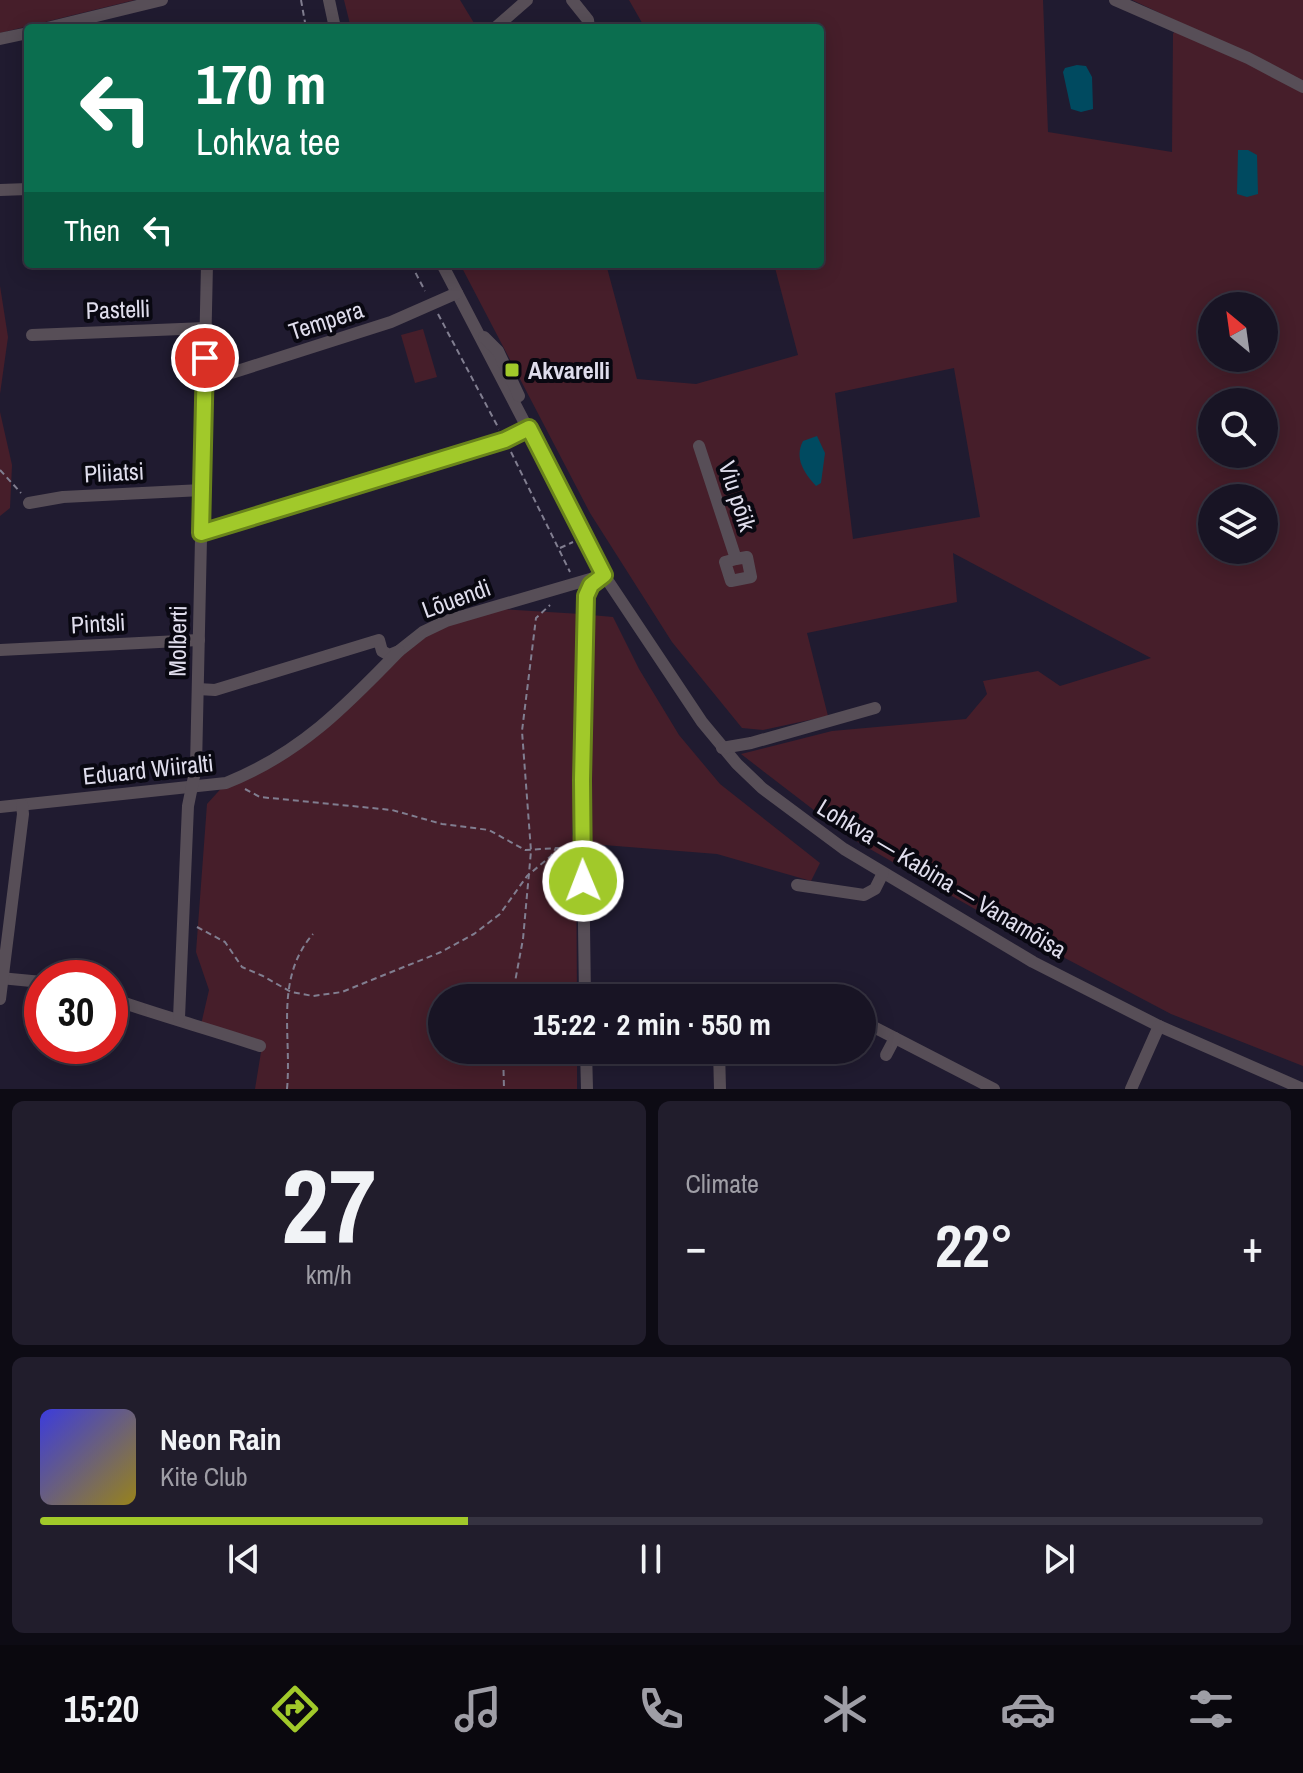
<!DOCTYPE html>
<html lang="en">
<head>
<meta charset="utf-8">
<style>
  body { margin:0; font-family:"Archivo Narrow",sans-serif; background:#211d2c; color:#f1f3f6; height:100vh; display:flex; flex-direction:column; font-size:30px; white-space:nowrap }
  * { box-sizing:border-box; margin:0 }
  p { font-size:26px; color:#9f9ea6 }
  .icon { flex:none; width:44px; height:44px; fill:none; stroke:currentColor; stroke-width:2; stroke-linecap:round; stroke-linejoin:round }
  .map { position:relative; height:1089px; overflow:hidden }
  .details { display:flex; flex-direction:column; gap:12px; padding:12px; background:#0d0b14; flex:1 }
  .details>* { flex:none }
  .banner { position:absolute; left:24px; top:24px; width:800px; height:244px; border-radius:8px; box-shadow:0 4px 20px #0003,0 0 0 2px #363341; background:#0b6e4f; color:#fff; overflow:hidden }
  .needle { width:52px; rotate:331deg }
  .tools { position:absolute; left:1198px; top:292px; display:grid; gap:16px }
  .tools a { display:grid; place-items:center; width:80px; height:80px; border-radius:50%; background:#181424; box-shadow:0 4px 20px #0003,0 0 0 2px #363341; font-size:40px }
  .speed { position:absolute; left:24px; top:960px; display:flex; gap:16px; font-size:40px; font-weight:700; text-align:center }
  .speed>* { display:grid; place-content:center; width:104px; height:104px; border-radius:50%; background:#181424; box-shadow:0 4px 20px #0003,0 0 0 2px #363341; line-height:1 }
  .speed .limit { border:12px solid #d22; background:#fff; color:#111 }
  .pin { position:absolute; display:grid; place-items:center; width:68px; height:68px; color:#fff; margin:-34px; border:4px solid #fff; border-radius:50%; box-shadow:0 2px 8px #0007 }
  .me { position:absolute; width:88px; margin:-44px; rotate:359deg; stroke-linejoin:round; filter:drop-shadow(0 0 6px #0008) }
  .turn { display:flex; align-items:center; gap:28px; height:168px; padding:0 40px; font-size:36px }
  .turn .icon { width:104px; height:104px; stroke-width:2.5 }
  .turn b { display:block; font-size:56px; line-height:68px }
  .then { display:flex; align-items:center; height:76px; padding:0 40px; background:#0003; gap:16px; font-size:30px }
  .big { font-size:60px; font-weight:700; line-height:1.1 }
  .details .card { flex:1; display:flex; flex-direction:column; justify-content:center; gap:12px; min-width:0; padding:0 28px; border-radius:12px; background:#211d2c }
  .details .dial { align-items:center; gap:0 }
  .dial b { font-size:104px; line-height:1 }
  .song { display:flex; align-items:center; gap:24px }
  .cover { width:96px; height:96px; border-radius:12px; background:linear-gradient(135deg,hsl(240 70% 55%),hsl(50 70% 35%)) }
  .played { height:8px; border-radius:4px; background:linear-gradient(90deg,#a1c92a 35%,#363341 35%) }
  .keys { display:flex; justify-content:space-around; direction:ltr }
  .heat { display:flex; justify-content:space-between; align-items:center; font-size:44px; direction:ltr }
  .details .tiles { flex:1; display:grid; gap:12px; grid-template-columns:1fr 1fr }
  .card:last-child { grid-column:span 2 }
  .trip { position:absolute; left:428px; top:984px; width:448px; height:80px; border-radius:40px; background:#181424; box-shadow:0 4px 20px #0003,0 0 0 2px #363341; font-weight:700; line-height:80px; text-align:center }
  .menu { display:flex; height:128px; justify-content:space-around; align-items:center; background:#0a080e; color:#9f9ea6 }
  .menu .icon { width:56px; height:56px }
  .menu .on { color:#a1c92a }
  .menu b { font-size:36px; color:#f1f3f6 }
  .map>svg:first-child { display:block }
  .green { fill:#461e2a; fill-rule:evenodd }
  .water { fill:#004a60 }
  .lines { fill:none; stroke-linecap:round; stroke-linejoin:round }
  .path { stroke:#817e90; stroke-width:2; stroke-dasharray:6 4; stroke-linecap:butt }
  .minor { stroke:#574e57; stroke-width:12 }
  .route-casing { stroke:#69831b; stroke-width:20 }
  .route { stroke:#a1c92a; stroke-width:14 }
  .poi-dot { fill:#a1c92a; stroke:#090811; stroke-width:3 }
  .labels { text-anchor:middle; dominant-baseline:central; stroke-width:8; stroke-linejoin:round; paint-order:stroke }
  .street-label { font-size:24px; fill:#dfddec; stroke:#090811 }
  .poi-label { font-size:24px; font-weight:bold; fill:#dfddec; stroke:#090811; text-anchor:start }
</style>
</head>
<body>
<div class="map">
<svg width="1303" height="1089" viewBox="0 0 1303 1089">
  <rect width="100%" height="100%" fill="#201b30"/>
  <!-- green -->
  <g class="green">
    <polygon points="0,0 135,0 0,33"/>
    <polygon points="344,0 460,0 477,28 351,28"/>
    <path d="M629,0H1043L1048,132L1172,152L1173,34L1179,22L1132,0H1303V1066L1171,1014L1008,928L849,837L741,754L832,731L966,719L987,694L983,681L1038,671L1060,686L1151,658L953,553L957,602L807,633L828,716L763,730L742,728L672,642L590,513L460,264H606L637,379L696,384L798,355L774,264H820V28H645ZM1212,306H1264V358H1212ZM954,368L980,517L853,539L835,393ZM1212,402H1264V454H1212ZM1212,498H1264V550H1212Z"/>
    <polygon points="0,286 8,337 0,394"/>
    <polygon points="423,329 437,377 415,383 401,335"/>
    <polygon points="0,412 12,465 10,508 0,516"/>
    <polygon points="485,608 581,614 581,656 573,738 575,772 572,834 576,846 577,998 442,998 442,1050 577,1050 577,1089 255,1089 261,1052 200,1029 209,990 196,952 207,804 226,783 289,752 424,632"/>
    <polygon points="591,615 613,617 639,669 679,735 720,784 820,863 811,881 717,854 591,844 587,638"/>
  </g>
  <!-- water -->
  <g class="water">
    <polygon points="1077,65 1086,66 1092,77 1093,109 1081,112 1071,109 1063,72 1065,68"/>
    <polygon points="1238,150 1248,150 1257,155 1258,194 1247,197 1237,194"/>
    <path d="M817,436L825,453L821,483L816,486C804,473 794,458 803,441Z"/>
  </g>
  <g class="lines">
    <!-- path -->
    <g class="path">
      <polyline points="301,0 306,28"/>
      <polyline points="411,264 425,291"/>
      <polyline points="438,314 499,429"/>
      <polyline points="511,452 570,572"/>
      <polyline points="0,470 21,493"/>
      <polyline points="560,548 573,542"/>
      <polyline points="245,789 260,797 392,810 442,824 489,830 525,850 557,848 571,849"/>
      <polyline points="197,927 225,942 242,967 263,976 291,992 313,996 342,992 441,952 474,934 500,914 527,876 551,856 556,848"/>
      <polyline points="512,998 523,939 531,851 522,731 536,618 550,605"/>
      <polyline points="503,1050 504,1089"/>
      <path d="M287,1089C292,1035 274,979 313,934"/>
    </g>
    <!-- minor -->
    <g class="minor">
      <polyline points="329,0 335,28"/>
      <polyline points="572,0 588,20 589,28"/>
      <polyline points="1115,0 1248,58 1303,87"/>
      <polyline points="47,28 162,0"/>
      <polyline points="495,28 527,0"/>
      <polyline points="0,39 28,33"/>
      <polyline points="0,190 28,189"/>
      <polyline points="442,264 604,575 702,722 737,764 762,788 844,849 1033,962 1159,1026 1303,1089"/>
      <polyline points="32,335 206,328"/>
      <polyline points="484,337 498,351 519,396"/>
      <polyline points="205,377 225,375 391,322 457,293"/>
      <polyline points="699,446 736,559 747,557 751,577 731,581 725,562 736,559"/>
      <polyline points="29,503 63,497 202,490"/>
      <polyline points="201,533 505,440 529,428"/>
      <polyline points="0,650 199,640"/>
      <polyline points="198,689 215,690 379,640 382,651 389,655 399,651 423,632 446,621 604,575"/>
      <polyline points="722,748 751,743 875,708"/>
      <path d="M0,807L226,783C299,754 345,707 399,651"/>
      <polyline points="797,885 864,895 875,889 883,873"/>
      <polyline points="0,978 42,982"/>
      <path d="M110,998C160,1016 210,1029 260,1046"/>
      <polyline points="585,998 582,780 586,596 591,585 599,579"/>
      <polyline points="0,999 23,814 22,805"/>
      <polyline points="179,1018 188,806 196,767 207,264"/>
      <polyline points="862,1021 994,1089"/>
      <polyline points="586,1050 587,1089"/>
      <polyline points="719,1050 720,1089"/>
      <polyline points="886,1055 895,1038"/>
      <polyline points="1131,1089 1159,1026"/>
    </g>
  </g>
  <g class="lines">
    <!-- route casing -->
    <g class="route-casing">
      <polyline id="route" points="205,358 201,533 505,440 529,428 604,575 591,585 586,596 582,780 583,881"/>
    </g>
    <!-- route -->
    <use href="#route" class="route"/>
  </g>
  <!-- markers -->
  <rect class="poi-dot" x="504" y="362" width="16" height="16" rx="4"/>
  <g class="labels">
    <!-- street labels -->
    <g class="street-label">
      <text transform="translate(118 309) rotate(-2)">Pastelli</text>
      <text transform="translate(326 320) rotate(-18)">Tempera</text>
      <text transform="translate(114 472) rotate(-3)">Pliiatsi</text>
      <text transform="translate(738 496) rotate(72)">Viu põik</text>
      <text transform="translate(456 598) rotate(-20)">Lõuendi</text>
      <text transform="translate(98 623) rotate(-3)">Pintsli</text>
      <text transform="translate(177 641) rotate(-89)">Molberti</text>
      <text transform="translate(148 769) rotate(-6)">Eduard Wiiralti</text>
      <text transform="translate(942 878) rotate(31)">Lohkva — Kabina — Vanamõisa</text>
    </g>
    <!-- poi labels -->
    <g class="poi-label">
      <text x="528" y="370">Akvarelli</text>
    </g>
  </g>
</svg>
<div class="tools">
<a><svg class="needle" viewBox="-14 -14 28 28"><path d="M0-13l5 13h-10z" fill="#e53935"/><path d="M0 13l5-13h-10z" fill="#9f9ea6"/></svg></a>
<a><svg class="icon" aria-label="search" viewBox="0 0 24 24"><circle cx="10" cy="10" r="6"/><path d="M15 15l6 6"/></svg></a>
<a><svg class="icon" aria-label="layers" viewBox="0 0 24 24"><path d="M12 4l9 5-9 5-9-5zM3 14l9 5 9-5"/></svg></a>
</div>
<div class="speed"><div class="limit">30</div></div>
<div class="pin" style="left:205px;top:358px;background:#d93025"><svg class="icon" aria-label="arrive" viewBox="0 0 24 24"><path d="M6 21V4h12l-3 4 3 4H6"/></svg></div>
<svg class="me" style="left:583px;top:881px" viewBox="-20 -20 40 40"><circle r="17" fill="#a1c92a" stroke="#fff" stroke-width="3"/><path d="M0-11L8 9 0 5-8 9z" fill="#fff"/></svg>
<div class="trip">15:22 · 2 min · 550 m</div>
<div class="banner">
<div class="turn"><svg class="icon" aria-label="left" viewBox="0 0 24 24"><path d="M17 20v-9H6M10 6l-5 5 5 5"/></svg><div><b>170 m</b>Lohkva tee</div></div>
<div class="then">Then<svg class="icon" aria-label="left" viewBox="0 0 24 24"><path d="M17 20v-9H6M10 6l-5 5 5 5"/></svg></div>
</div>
</div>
<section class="details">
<div class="tiles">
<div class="card dial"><b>27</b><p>km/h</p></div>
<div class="card"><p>Climate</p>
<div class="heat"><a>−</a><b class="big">22°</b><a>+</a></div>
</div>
<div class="card">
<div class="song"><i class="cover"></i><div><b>Neon Rain</b><p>Kite Club</p></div></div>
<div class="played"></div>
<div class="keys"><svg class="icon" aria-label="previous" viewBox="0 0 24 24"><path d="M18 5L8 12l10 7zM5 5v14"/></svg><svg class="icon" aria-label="pause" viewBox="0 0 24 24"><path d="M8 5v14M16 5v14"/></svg><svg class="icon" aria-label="next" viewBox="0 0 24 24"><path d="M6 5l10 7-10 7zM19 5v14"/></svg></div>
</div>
</div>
</section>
<nav class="menu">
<b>15:20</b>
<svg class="icon on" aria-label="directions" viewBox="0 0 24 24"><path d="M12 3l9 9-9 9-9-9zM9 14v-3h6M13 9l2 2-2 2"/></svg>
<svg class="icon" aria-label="music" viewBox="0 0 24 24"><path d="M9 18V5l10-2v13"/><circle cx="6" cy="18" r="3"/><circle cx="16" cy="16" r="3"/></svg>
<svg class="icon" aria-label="phone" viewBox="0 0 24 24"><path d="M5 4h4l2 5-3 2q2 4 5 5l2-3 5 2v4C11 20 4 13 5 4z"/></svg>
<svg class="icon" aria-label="climate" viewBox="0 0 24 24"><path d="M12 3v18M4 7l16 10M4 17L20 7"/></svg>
<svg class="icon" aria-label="car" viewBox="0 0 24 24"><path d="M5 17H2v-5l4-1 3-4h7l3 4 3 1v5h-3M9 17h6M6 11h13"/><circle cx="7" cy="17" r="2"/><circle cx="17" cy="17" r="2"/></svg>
<svg class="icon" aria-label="filters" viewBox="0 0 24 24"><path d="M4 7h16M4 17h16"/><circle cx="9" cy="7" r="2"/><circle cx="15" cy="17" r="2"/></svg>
</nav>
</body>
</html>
